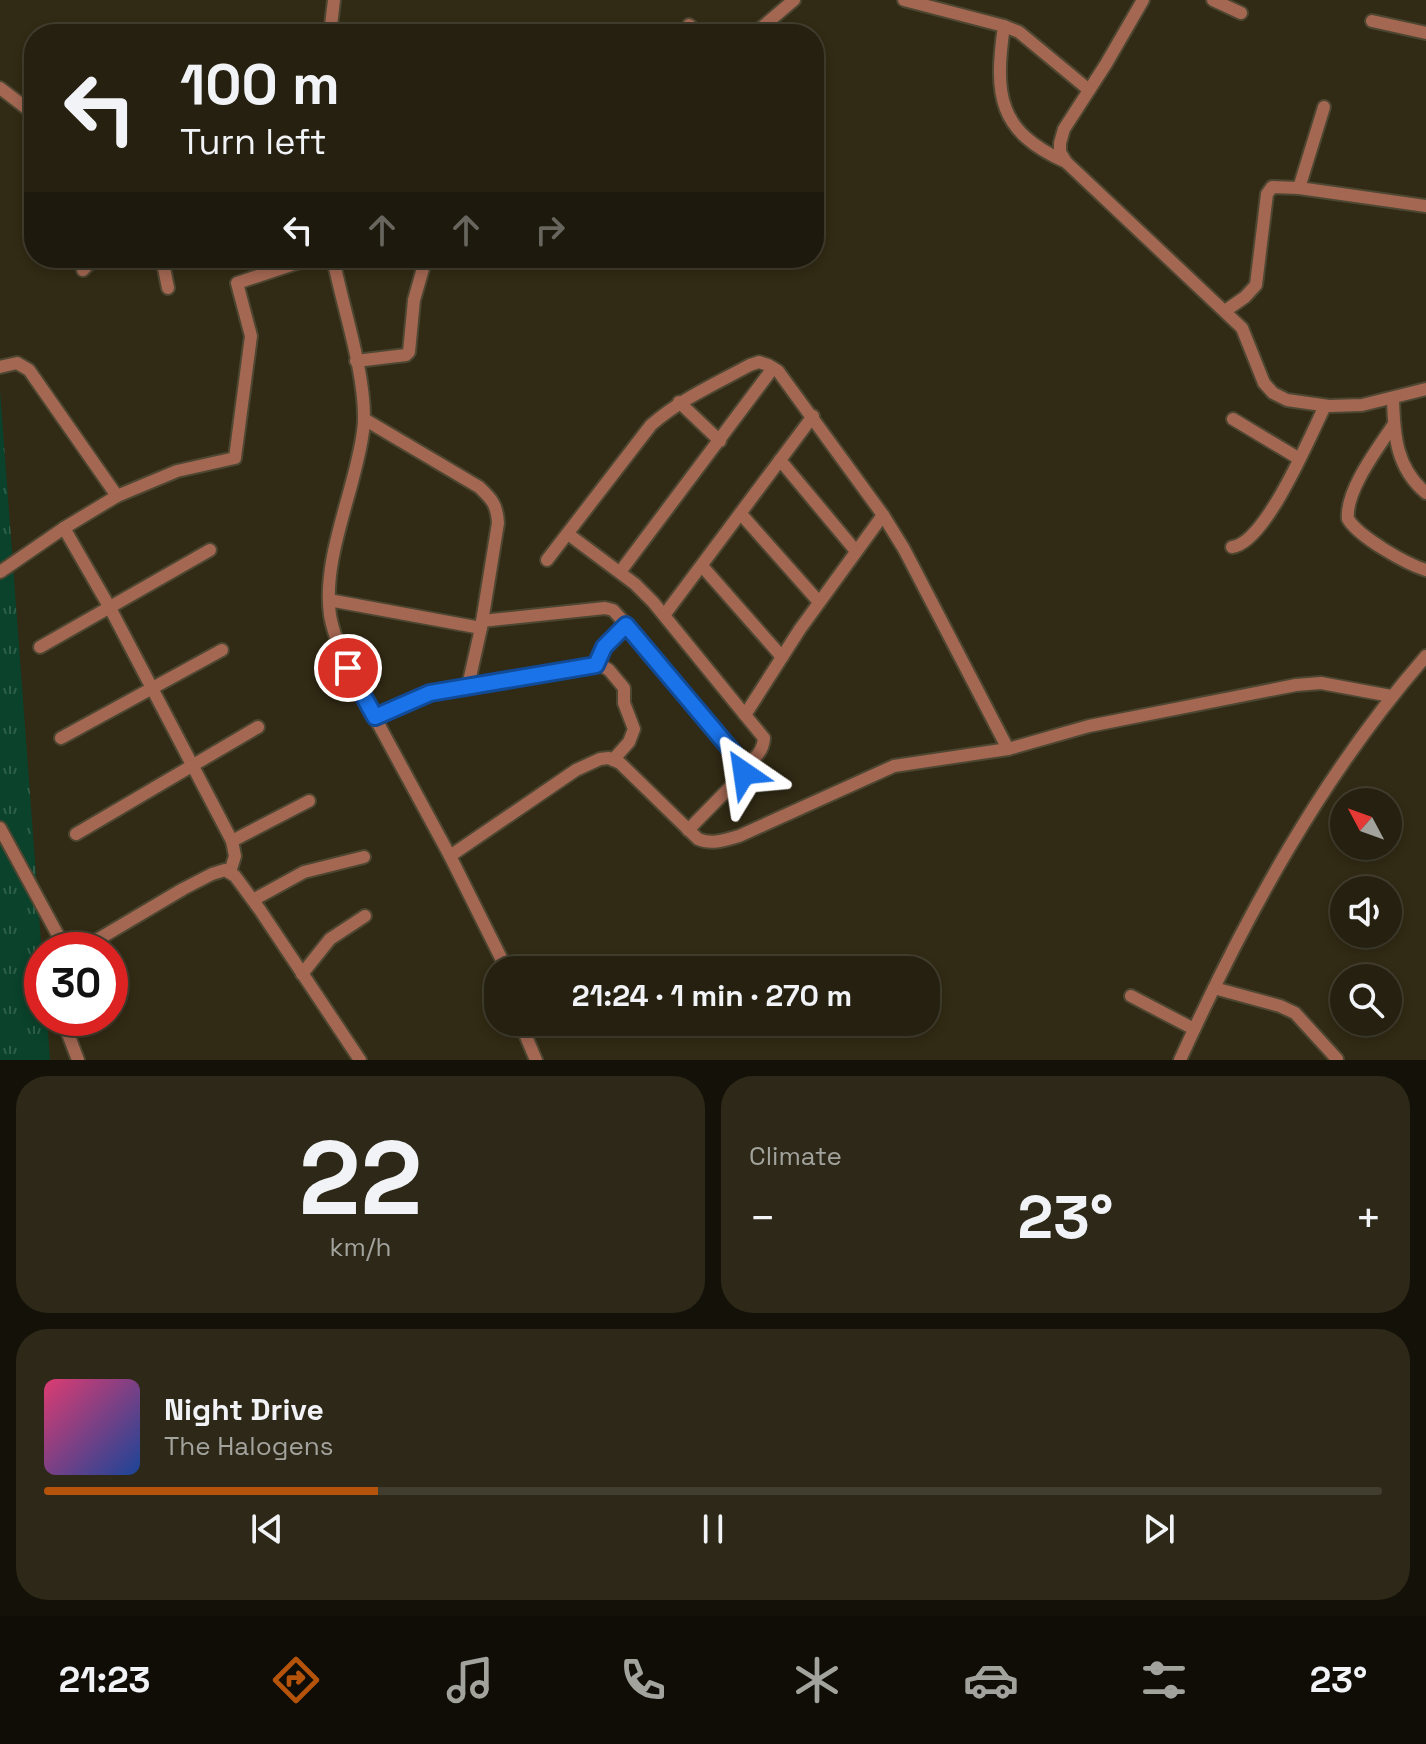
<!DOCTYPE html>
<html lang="en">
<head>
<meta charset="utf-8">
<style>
  body { margin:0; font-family:"Space Grotesk",sans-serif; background:#2d2818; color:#f1f3f6; height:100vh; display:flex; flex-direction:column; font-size:30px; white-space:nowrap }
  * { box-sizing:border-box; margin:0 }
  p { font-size:26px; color:#a3a39e }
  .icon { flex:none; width:44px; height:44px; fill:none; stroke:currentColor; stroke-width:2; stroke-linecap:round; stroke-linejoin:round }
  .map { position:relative; height:1060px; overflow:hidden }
  .side { display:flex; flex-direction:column; gap:16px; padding:16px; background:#141208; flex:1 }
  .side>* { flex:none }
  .guide { position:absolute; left:24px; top:24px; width:800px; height:244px; border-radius:32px; box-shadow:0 4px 12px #0003,0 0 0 2px #423e2f; background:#25200f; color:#f1f3f6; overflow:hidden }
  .needle { width:52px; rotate:311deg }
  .controls { position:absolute; left:1330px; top:788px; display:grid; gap:16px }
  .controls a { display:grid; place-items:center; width:72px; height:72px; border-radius:50%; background:#25200f; box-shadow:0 4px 12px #0003,0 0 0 2px #423e2f; font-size:40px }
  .speed { position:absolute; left:24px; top:932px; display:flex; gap:16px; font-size:40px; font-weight:700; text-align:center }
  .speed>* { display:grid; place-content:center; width:104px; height:104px; border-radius:50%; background:#25200f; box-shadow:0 4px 12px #0003,0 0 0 2px #423e2f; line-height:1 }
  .speed .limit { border:12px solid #d22; background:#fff; color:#111 }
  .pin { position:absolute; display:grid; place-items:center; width:68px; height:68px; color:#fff; margin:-34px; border:4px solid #fff; border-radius:50%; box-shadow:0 2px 8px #0007 }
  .me { position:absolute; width:88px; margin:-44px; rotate:328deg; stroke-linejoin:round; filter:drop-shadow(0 0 6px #0008) }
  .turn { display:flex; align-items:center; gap:28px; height:168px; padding:0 24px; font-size:36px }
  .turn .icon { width:104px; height:104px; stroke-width:2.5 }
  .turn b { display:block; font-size:56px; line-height:68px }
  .lanes { display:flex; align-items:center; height:76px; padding:0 24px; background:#0003; justify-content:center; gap:40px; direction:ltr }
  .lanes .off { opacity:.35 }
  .big { font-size:60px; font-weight:700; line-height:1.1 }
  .side .card { flex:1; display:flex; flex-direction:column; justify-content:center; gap:12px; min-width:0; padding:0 28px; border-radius:32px; background:#2d2818 }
  .side .dial { align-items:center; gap:0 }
  .dial b { font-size:104px; line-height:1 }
  .song { display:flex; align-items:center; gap:24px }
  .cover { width:96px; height:96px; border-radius:12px; background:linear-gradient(135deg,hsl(340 70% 55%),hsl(220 70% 35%)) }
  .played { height:8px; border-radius:4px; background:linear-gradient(90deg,#b45309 25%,#423e2f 25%) }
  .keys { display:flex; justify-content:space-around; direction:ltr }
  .heat { display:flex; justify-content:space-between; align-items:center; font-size:44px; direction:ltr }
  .side .tiles { flex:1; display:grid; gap:16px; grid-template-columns:1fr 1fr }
  .card:last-child { grid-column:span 2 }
  .trip { position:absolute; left:484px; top:956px; width:456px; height:80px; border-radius:32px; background:#25200f; box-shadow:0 4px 12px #0003,0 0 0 2px #423e2f; font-weight:700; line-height:80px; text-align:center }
  .tab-bar { display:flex; height:128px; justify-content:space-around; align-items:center; background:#0f0d06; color:#a3a39e }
  .tab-bar .icon { width:56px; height:56px }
  .tab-bar .on { color:#b45309 }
  .tab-bar b { font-size:36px; color:#f1f3f6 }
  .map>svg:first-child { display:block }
  .grass { fill:url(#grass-tufts) }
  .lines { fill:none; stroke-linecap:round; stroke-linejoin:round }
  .minor-casing { stroke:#4d4631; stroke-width:16 }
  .minor { stroke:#a36752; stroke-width:12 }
  .route-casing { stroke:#114b97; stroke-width:20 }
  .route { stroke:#1a73e8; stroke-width:14 }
</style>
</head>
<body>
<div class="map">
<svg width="1426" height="1060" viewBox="0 0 1426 1060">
  <defs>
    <pattern id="grass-tufts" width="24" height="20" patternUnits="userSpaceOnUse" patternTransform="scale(2)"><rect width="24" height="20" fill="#0a422b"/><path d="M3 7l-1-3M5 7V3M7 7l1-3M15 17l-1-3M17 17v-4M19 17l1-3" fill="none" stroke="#2e5e4a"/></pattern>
  </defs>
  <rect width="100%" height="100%" fill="#312a14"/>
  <!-- grass -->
  <polygon class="grass" points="0,390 42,955 42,1018 47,1018 50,1060 0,1060"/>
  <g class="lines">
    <!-- minor casing -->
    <g class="minor-casing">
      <g id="minor">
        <path d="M904,0L1004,26C994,95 998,132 1066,162"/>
        <polyline points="1143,0 1106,64 1064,129 1060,143 1060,152 1066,162 1242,328 1264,383 1273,393 1287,400 1329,406 1362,405 1426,389"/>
        <polyline points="1213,0 1241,13"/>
        <polyline points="1372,21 1426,33"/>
        <polyline points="689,25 699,34"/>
        <polyline points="1004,26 1019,32 1089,90"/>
        <polyline points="330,34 334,0"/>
        <polyline points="754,34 794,0"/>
        <polyline points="0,88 34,114"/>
        <polyline points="1299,188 1324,107"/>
        <polyline points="162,258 168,288"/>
        <path d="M333,258C343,309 365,371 364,421C363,442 357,462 352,482C341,524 324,572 330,615C333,634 341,651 348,668L450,856L507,970"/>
        <polyline points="83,270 94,258"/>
        <polyline points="1225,311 1245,297 1256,285 1267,194 1272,187 1299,188 1426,206"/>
        <polyline points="356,361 406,355 409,352 414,300 426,258"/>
        <polyline points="0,367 17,363 29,370 117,496"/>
        <path d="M1393,399C1394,435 1396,468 1426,493"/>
        <polyline points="679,402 720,441"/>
        <path d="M364,419L479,487C492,499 497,505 498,523L481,628L468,686"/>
        <polyline points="1233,419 1298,458"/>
        <path d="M1394,424C1378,448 1345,491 1348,519C1359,537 1406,564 1426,570"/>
        <polyline points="780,460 855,550"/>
        <polyline points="741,514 819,602"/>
        <polyline points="64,528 117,496 177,471 235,458 251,336 237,283 312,258"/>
        <polyline points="568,534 635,584 653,602 745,715 800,629 883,515"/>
        <path d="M1232,547C1266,543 1310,436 1325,406"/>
        <path d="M547,560L651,425C681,399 715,384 750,365L759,362L768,365L778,371L883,515L904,549L1008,749"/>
        <polyline points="702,566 782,657"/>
        <polyline points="0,572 64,528 110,608 232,841 235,856 230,872"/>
        <polyline points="620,572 773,368"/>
        <polyline points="329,600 481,628"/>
        <polyline points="665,614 813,416"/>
        <polyline points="482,621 605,608 613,610 623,621 744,767 744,773 688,830"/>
        <polyline points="40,647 210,550"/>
        <polyline points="596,665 604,647 626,625"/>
        <polyline points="375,717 430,693 599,664 609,670 624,688 624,703 634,729 629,742 613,760"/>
        <polyline points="61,738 222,650"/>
        <path d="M744,767C755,758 763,752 764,738L745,715"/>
        <polyline points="0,828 66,950"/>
        <polyline points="76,834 258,727"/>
        <polyline points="232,841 309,801"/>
        <path d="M450,856L576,770L600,759L609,758L620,763L698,839C712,845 725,840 739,836L894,766L1008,749L1089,726L1296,685L1321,683L1391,696"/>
        <polyline points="253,900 304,872 364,857"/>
        <polyline points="80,950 183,889 212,874 225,870 235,876 260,910 360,1060"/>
        <polyline points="302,974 330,939 365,916"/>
        <polyline points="1214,988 1280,1006 1295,1013 1337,1059"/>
        <polyline points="1131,996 1194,1029"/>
        <polyline points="62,1018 78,1060"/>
        <polyline points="520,1022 536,1060"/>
        <path d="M1180,1060C1245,917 1322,775 1426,656"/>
      </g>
    </g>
    <!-- minor -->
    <use href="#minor" class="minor"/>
  </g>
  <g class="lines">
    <!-- route casing -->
    <g class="route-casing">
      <polyline id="route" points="348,668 375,717 430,693 596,665 604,647 626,625 742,763 744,773"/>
    </g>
    <!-- route -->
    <use href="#route" class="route"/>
  </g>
</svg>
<div class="controls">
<a><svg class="needle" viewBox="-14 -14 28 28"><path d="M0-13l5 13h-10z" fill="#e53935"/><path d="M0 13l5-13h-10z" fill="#a3a39e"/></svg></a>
<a><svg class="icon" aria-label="sound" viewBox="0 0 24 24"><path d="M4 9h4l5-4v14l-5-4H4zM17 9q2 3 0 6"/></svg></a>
<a><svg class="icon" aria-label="search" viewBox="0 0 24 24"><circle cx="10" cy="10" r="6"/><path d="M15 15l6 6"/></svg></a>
</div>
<div class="speed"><div class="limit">30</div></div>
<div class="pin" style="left:348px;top:668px;background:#d93025"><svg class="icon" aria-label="arrive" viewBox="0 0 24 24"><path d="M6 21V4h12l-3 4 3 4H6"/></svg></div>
<svg class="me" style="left:744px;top:773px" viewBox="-20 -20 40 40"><path d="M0-17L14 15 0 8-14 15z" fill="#1a73e8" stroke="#fff" stroke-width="4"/></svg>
<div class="trip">21:24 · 1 min · 270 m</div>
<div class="guide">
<div class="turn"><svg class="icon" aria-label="left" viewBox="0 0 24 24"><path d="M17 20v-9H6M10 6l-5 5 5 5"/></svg><div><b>100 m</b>Turn left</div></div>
<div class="lanes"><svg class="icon" aria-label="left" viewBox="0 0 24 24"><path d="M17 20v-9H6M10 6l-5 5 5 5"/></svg><svg class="icon off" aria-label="ahead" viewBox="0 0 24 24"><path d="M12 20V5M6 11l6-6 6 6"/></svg><svg class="icon off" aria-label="ahead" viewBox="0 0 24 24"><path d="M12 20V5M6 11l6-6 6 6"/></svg><svg class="icon off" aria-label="right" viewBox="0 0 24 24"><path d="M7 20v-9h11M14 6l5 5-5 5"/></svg></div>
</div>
</div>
<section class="side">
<div class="tiles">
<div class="card dial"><b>22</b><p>km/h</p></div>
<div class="card"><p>Climate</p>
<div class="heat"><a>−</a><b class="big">23°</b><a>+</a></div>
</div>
<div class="card">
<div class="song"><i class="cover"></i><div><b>Night Drive</b><p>The Halogens</p></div></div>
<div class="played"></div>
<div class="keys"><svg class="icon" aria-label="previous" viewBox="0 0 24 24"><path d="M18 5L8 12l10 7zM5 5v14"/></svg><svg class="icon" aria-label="pause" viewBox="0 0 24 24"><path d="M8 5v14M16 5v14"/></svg><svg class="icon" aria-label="next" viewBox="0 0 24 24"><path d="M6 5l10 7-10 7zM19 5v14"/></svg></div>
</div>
</div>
</section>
<nav class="tab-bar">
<b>21:23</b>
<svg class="icon on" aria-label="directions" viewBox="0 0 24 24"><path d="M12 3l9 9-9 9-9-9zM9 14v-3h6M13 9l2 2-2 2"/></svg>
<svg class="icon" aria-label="music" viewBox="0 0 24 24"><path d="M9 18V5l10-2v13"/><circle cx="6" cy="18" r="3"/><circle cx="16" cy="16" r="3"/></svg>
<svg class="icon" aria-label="phone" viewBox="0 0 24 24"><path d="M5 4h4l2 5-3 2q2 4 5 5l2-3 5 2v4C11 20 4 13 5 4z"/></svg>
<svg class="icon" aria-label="climate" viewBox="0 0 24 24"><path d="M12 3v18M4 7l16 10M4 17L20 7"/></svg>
<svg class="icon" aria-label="car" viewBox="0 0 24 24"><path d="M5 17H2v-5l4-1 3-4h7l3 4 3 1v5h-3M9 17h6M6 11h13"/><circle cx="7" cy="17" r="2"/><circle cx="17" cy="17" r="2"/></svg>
<svg class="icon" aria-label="filters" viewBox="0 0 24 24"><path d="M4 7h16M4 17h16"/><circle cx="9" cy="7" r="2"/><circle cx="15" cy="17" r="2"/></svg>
<b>23°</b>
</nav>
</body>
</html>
